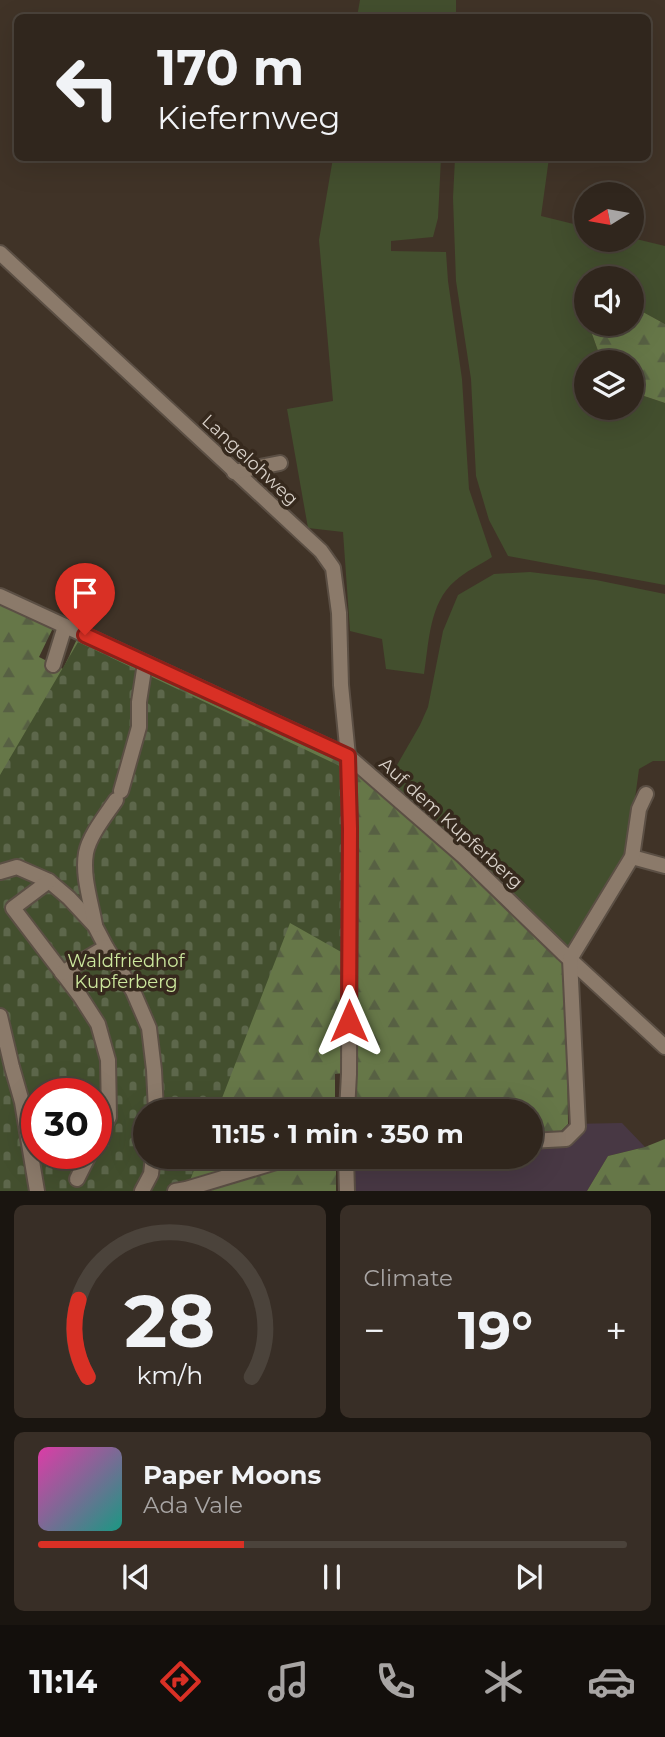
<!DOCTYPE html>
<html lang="en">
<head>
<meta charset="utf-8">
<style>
  body { margin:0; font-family:Montserrat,sans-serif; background:#382e26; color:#f1f3f6; height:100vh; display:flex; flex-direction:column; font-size:26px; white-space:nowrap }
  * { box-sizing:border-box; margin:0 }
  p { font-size:23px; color:#a8a5a4 }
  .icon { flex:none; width:38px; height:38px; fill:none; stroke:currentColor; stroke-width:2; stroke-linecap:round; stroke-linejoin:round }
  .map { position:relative; height:1191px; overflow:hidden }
  .panel { display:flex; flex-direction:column; gap:14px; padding:14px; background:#1a1510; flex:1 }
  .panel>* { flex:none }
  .hud { position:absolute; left:14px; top:14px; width:637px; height:147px; border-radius:10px; box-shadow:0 7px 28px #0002,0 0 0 2px #4b433b; background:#30261d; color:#f1f3f6; overflow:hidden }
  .needle { width:46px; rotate:259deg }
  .buttons { position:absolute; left:574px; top:182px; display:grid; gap:14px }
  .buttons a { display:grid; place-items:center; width:70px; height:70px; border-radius:50%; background:#30261d; box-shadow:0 7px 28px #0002,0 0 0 2px #4b433b; font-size:35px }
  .speed { position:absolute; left:21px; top:1078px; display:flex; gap:14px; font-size:35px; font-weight:700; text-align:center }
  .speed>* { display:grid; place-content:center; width:91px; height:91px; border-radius:50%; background:#30261d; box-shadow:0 7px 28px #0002,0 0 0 2px #4b433b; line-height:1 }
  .speed .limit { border:10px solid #d22; background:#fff; color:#111 }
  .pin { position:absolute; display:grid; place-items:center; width:60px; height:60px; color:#fff; margin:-72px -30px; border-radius:50% 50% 50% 0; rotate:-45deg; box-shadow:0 0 7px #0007 }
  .pin .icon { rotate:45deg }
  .me { position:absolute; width:77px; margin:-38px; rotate:0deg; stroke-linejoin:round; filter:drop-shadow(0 0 5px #0008) }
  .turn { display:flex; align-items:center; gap:24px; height:147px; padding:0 28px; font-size:32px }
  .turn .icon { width:91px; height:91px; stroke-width:2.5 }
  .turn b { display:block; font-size:49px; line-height:60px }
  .big { font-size:52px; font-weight:700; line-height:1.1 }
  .panel .card { flex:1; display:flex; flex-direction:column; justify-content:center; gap:10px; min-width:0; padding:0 24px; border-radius:10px; background:#382e26 }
  .panel .dial { align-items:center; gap:0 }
  .dial svg { height:182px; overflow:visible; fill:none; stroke:#4b433b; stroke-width:7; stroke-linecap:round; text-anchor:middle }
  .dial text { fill:#f1f3f6; stroke:none }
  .song { display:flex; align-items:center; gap:21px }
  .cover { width:84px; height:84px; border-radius:10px; background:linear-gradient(135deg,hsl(320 70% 55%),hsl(170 70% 35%)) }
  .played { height:7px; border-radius:4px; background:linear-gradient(90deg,#d93025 35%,#4b433b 35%) }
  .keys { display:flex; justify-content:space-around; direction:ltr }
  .heat { display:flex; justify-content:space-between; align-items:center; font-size:38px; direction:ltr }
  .panel .tiles { flex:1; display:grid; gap:14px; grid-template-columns:1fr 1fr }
  .card:last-child { grid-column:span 2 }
  .trip { position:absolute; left:133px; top:1099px; width:410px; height:70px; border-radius:35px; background:#30261d; box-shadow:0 7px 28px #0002,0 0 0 2px #4b433b; font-weight:700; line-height:70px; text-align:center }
  .tabs { display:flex; height:112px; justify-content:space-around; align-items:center; background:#130f0c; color:#a8a5a4 }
  .tabs .icon { width:49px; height:49px }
  .tabs .selected { color:#d93025 }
  .tabs b { font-size:32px; color:#f1f3f6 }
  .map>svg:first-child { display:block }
  .education { fill:#483844 }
  .green { fill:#434f2e }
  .forest { fill:url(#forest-firs); fill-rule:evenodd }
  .cemetery { fill:url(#cemetery-stones); fill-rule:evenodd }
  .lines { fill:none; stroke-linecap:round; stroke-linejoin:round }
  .minor-casing { stroke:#5b4f44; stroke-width:18 }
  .minor { stroke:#8b7a6a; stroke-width:14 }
  .route-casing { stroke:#8d1f18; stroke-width:18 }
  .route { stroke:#d93025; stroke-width:12 }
  .labels { text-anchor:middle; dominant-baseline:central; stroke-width:7; stroke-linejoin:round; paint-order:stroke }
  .street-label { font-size:18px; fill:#d8d0c8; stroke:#36291d }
  .park-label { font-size:18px; fill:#cce79d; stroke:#36291d }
</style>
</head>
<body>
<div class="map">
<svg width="665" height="1191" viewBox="0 0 665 1191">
  <defs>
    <pattern id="forest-firs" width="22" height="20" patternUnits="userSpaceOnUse" patternTransform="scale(1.75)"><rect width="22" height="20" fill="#667748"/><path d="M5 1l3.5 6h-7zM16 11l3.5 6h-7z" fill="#576043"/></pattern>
    <pattern id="cemetery-stones" width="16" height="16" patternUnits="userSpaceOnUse" patternTransform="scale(1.75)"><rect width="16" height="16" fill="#434f2e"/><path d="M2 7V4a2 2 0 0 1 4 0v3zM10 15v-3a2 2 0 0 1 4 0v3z" fill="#5d674b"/></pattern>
  </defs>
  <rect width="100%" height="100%" fill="#403327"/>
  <!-- education -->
  <polygon class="education" points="622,1123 645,1147 608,1156 587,1191 352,1191 352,1157 530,1157 530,1134 560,1132 568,1124"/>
  <!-- green -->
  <g class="green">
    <polygon points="360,0 456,0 456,17 357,17"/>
    <path d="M333,158H441L438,218L433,237L391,241V251L446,252L448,281L462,379L469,489L492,557C480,565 466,571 455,581C429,603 429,643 424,674L386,669L382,639L350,631L343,532L308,528L287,409L333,401L319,240Z"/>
    <polygon points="455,158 549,158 541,216 586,227 586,240 632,240 632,238 665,246 665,324 632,306 632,278 586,278 586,324 593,324 592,334 602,362 586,362 586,408 632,408 632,392 665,403 665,585 508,556 489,520 476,476 471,379 456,281 453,198"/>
    <polygon points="530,572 596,580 665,594 665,761 653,761 639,769 627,858 567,951 389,779 420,725 428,707 443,631 458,595 494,574"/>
  </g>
  <!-- forest -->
  <g class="forest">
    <polygon points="632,306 665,324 665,403 632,392 632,362 602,362 592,334 593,324 632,324"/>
    <path d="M0,602L357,768L491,893L544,939L566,965L568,1124L560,1132L530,1134V1111H351L353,1072L335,1074V1111H145V1157H336V1191H0ZM53,628L77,639L63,669L39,657ZM37,1094H96V1153H37Z"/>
    <polygon points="665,1139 665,1191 587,1191 608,1156 645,1147"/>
  </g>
  <!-- cemetery -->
  <path class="cemetery" d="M78,642L344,768L342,816L343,953L290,923L217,1111H145V1157H199L186,1191H0V775ZM37,1094H96V1153H37Z"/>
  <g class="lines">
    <!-- minor casing -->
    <g class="minor-casing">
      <g id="minor">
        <polyline points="0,253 321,551 333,568 339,613 341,685 348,756 350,829 349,1074 347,1111"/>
        <polyline points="234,472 280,463"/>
        <polyline points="0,596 348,756 463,856 563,953 665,1047"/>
        <polyline points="53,665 65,626"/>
        <polyline points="121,791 139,727 139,702 145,663"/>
        <polyline points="632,857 665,866"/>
        <polyline points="0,872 17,867 49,881 69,898 95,926 106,947 133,991 149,1028 154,1070 156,1111"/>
        <polyline points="49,881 13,908 80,996 98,1024 108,1060 109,1117 96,1141"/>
        <path d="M95,925C91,902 82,876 86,853C89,836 106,815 116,800"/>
        <polyline points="62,973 106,947"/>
        <polyline points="0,1016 12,1067 22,1102 37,1191"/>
        <polyline points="530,1141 566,1139 578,1127 570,959 632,857 639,809 646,794"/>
        <polyline points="346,1157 347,1191"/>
        <polyline points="77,1179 90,1153"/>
        <polyline points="142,1191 151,1174 153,1157"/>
        <polyline points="175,1191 186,1189 293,1157"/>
      </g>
    </g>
    <!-- minor -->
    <use href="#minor" class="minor"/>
  </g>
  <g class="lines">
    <!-- route casing -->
    <g class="route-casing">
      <polyline id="route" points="85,635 348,756 350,829 349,1021"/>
    </g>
    <!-- route -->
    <use href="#route" class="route"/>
  </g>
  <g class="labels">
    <!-- street labels -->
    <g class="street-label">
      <text transform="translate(250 460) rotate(43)">Langelohweg</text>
      <text transform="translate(451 823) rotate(42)">Auf dem Kupferberg</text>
    </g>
    <!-- park labels -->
    <g class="park-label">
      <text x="126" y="961">Waldfriedhof<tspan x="126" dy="21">Kupferberg</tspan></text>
    </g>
  </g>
</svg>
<div class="buttons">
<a><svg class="needle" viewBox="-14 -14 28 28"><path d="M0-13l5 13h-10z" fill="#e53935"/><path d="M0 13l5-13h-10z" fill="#a8a5a4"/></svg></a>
<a><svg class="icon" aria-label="sound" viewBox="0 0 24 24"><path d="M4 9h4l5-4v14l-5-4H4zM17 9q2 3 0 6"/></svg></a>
<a><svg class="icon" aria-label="layers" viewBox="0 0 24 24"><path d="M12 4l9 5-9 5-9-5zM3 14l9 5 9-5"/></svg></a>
</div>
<div class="speed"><div class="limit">30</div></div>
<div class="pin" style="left:85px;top:635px;background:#d93025"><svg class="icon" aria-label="arrive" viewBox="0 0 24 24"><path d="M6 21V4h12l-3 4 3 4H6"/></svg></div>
<svg class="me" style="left:349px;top:1021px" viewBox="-20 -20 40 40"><path d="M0-17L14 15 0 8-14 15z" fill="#d93025" stroke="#fff" stroke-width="4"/></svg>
<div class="trip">11:15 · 1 min · 350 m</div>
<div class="hud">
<div class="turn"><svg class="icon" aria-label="left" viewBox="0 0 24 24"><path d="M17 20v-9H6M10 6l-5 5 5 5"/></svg><div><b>170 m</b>Kiefernweg</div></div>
</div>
</div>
<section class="panel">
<div class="tiles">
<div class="card dial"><svg viewBox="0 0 100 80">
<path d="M14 69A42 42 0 1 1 86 69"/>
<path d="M14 69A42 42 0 0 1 10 35" stroke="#d93025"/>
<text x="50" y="56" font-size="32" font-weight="700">28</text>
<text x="50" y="72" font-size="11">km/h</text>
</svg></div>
<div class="card"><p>Climate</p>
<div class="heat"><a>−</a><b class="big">19°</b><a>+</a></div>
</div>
<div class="card">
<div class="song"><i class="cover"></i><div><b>Paper Moons</b><p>Ada Vale</p></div></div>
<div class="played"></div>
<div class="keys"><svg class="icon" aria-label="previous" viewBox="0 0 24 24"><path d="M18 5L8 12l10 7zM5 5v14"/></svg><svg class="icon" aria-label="pause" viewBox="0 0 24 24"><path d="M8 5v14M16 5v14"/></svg><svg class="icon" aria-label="next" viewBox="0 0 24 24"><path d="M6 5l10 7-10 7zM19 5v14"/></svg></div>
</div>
</div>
</section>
<nav class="tabs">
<b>11:14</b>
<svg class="icon selected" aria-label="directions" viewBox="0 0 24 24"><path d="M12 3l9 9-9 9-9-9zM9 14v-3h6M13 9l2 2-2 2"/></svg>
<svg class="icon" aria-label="music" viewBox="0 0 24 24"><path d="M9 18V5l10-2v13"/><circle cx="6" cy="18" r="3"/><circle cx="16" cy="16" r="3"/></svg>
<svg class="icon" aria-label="phone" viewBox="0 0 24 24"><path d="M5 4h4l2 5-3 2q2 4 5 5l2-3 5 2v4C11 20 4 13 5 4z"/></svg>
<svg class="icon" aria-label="climate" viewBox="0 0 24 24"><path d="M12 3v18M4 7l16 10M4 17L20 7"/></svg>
<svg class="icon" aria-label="car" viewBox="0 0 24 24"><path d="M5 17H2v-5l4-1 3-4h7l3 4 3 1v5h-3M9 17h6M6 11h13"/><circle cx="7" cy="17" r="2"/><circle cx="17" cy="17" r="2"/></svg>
</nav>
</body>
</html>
